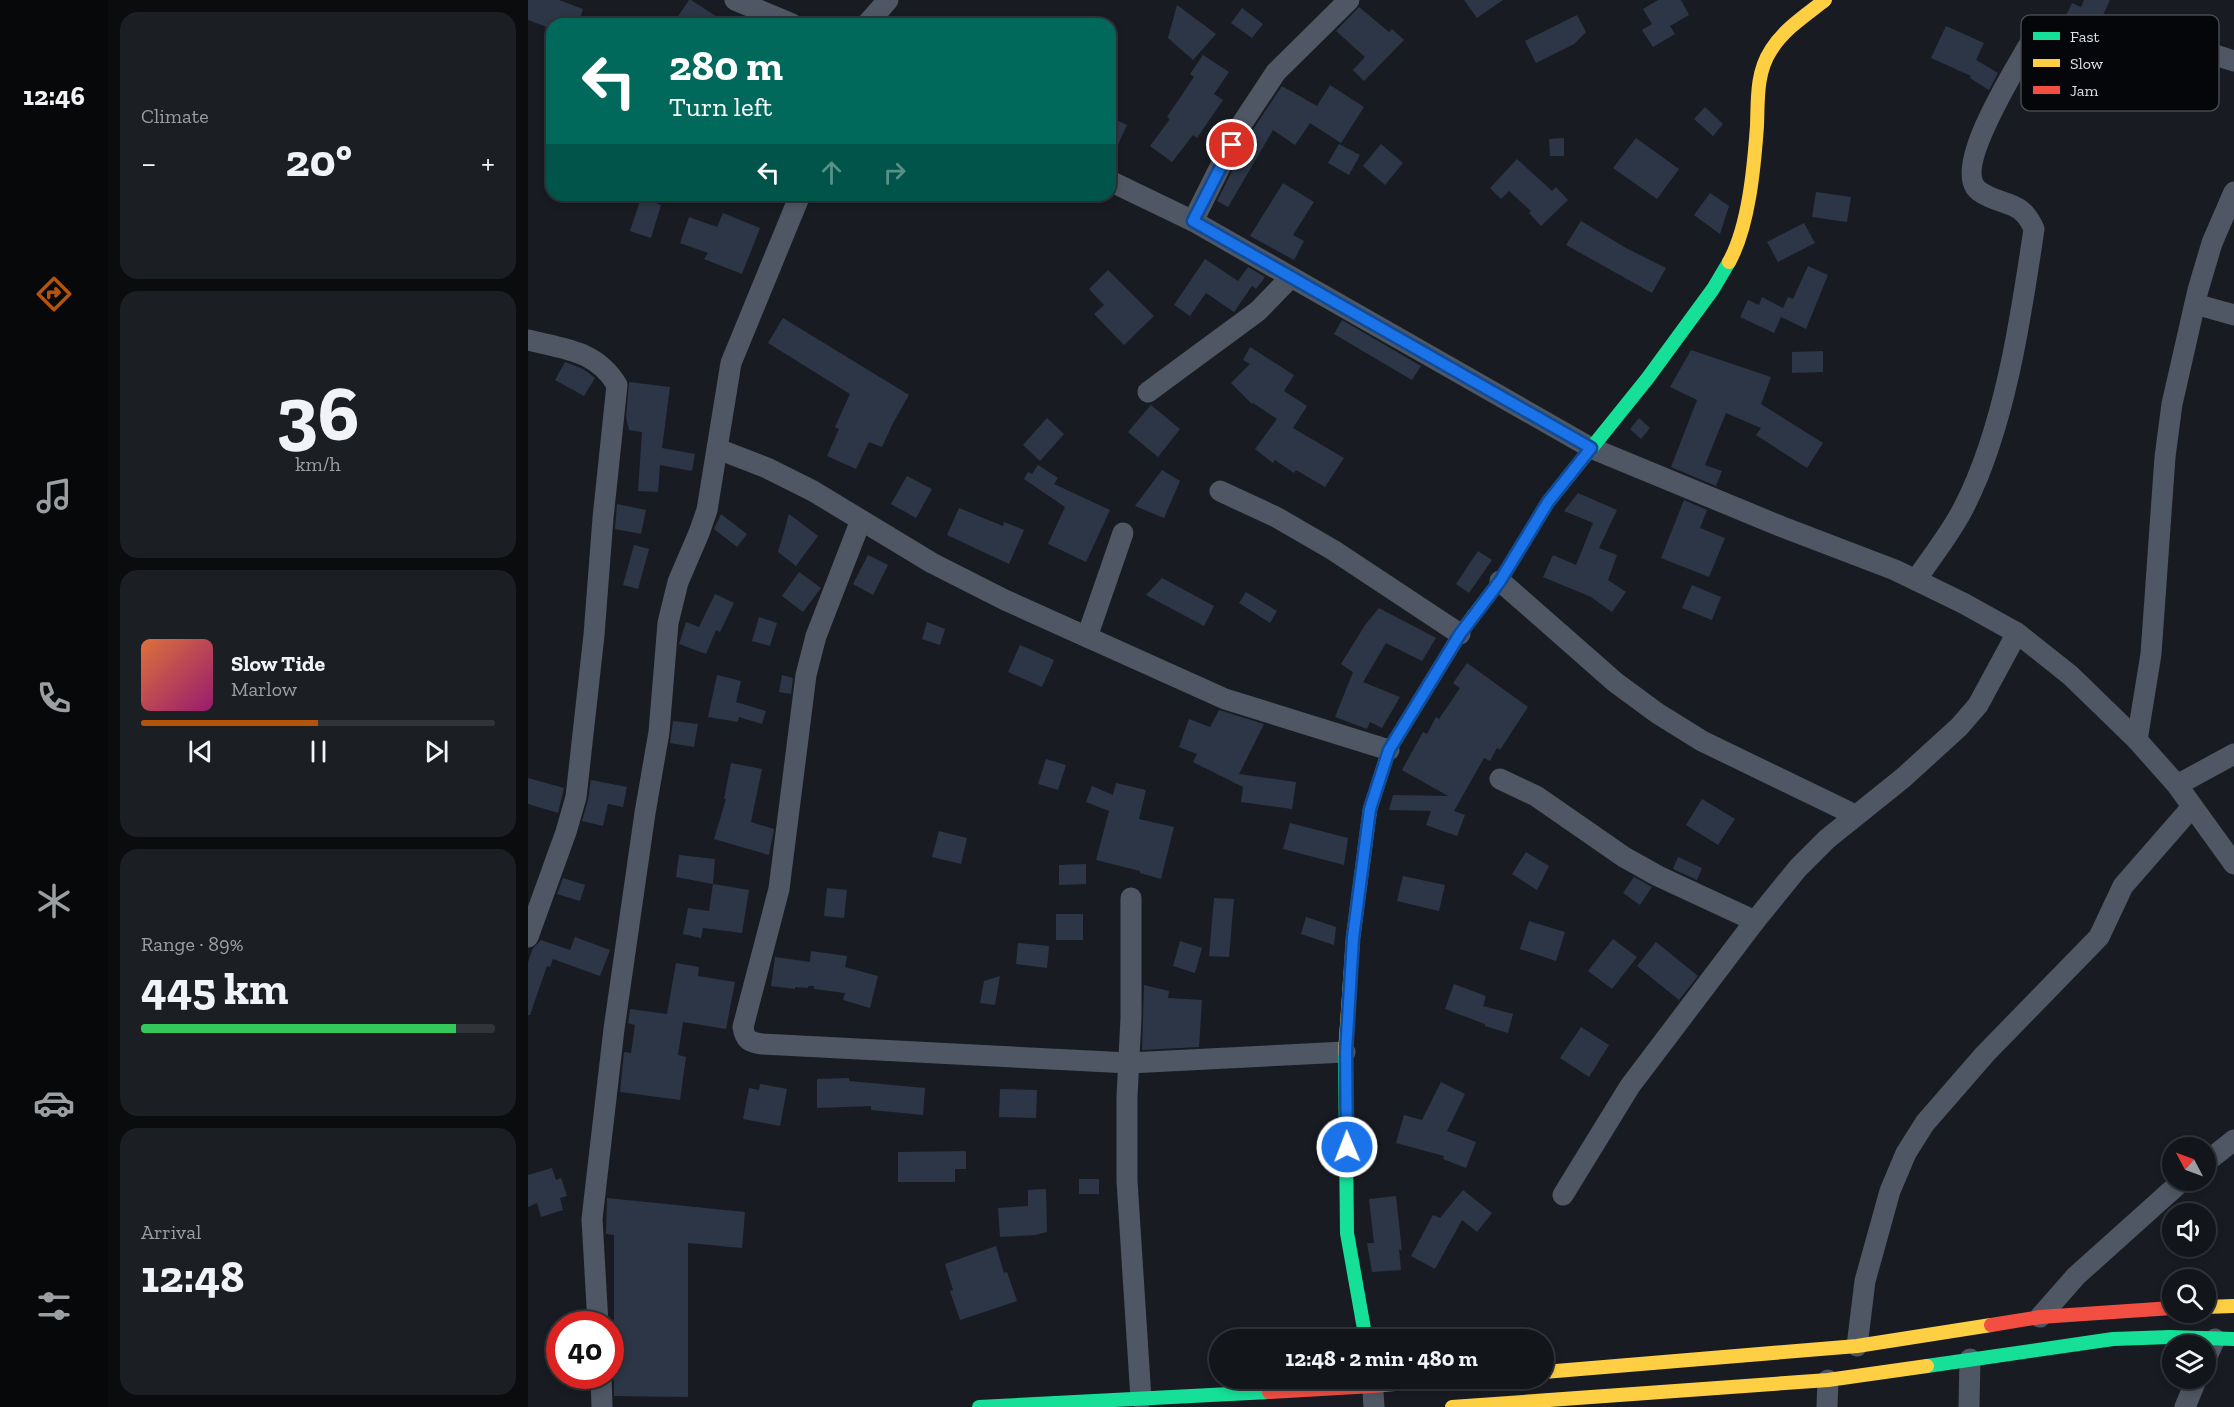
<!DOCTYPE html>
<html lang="en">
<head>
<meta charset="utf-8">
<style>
  body { margin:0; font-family:"Zilla Slab",serif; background:#1b1e23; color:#f1f3f6; height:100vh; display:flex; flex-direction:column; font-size:22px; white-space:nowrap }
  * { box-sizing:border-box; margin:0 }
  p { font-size:20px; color:#9c9fa2 }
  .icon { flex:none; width:33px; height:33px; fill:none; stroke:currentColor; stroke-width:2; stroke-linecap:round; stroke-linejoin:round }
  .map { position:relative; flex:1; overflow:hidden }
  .side { display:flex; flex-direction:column; gap:12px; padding:12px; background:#0a0c0e; width:420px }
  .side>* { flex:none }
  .guide { position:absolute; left:18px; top:18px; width:570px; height:183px; border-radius:18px; box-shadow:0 3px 9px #0003,0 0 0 2px #313439; background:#00695c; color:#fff; overflow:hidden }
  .needle { width:39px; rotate:311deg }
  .controls { position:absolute; left:1634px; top:1137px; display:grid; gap:12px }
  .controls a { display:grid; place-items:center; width:54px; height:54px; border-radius:50%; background:#12151a; box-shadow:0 3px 9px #0003,0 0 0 2px #313439; font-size:30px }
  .speed { position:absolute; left:18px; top:1311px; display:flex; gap:12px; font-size:30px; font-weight:700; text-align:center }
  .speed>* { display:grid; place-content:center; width:78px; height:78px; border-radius:50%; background:#12151a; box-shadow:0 3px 9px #0003,0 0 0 2px #313439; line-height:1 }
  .speed .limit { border:9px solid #d22; background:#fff; color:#111 }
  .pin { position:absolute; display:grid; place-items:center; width:51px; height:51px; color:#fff; margin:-26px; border:3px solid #fff; border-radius:50%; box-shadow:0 2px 6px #0007 }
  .me { position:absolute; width:66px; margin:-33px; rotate:359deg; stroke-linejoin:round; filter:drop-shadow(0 0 4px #0008) }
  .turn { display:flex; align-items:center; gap:21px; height:126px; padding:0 24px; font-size:27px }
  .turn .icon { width:78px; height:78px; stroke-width:2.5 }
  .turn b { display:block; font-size:42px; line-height:51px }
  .lanes { display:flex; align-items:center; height:57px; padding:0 24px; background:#0003; justify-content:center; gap:30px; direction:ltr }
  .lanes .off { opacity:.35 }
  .big { font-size:45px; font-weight:700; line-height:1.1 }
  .side .tile { flex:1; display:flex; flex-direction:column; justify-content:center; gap:9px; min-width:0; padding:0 21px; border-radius:18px; background:#1b1e23 }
  .side .dial { align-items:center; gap:0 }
  .dial b { font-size:78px; line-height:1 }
  .song { display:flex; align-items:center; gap:18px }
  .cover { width:72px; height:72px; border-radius:9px; background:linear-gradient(135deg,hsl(20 70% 55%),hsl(320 70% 35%)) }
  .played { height:6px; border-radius:3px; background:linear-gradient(90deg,#b45309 50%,#313439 50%) }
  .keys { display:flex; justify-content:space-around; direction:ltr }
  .heat { display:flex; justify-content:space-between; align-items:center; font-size:33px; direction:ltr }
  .charge { height:9px; border-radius:4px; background:linear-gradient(90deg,#34c759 89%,#313439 0) }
  .trip { position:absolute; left:681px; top:1329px; width:345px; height:60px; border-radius:30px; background:#12151a; box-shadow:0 3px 9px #0003,0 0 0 2px #313439; font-weight:700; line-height:60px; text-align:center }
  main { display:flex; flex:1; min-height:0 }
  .dock { display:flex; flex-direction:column; width:108px; justify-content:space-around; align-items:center; background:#07080a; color:#9c9fa2 }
  .dock .icon { width:42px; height:42px }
  .dock .active { color:#b45309 }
  .dock b { font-size:27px; color:#f1f3f6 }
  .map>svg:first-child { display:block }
  .building { fill:#2c3646 }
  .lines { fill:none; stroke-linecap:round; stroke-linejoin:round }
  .street { stroke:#4e5763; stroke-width:21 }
  .fast { stroke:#16e098; stroke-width:14 }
  .slow { stroke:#ffcf43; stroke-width:14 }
  .jam { stroke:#f24e42; stroke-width:14 }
  .route-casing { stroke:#114b97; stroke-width:15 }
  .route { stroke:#1a73e8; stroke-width:10 }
  .key { fill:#04060a; stroke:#45484d; stroke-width:1.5 }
  .key-label { font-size:16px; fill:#dce1e9 }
</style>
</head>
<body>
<main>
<nav class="dock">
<b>12:46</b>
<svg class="icon active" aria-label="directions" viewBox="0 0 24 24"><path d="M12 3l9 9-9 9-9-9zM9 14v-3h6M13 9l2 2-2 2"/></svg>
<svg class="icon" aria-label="music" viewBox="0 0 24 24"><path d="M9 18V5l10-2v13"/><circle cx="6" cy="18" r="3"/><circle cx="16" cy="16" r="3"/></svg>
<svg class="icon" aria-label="phone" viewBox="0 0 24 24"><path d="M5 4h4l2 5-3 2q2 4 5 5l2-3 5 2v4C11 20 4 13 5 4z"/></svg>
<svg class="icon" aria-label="climate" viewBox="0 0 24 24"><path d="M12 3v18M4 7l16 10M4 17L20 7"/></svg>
<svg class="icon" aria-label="car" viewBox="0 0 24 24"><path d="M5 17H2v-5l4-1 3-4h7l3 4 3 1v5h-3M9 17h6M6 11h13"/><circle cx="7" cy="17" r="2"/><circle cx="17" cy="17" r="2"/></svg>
<svg class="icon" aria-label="filters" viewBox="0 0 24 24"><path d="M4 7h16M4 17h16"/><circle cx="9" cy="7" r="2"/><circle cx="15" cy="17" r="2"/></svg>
</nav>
<section class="side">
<div class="tile"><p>Climate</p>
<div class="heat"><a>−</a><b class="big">20°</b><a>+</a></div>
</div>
<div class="tile dial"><b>36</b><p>km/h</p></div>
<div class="tile">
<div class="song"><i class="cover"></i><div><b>Slow Tide</b><p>Marlow</p></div></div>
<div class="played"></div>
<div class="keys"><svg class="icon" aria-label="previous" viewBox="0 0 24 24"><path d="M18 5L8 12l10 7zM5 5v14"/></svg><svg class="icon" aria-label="pause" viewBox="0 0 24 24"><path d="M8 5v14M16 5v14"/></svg><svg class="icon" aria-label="next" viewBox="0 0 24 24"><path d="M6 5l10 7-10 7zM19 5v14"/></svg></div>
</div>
<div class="tile"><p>Range · 89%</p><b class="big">445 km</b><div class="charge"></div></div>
<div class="tile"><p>Arrival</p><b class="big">12:48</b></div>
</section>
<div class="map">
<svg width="1706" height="1407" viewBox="0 0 1706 1407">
  <rect width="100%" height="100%" fill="#181c22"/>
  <!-- building -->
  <g class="building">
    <polygon points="0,0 31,0 55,9 50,24 24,24 24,29 0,20"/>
    <polygon points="161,0 163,0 200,24 145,24"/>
    <polygon points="936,0 975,0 949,18"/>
    <polygon points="1130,0 1153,0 1161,15 1142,26 1147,34 1125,47 1114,30 1124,24 1115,9"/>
    <polygon points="1556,0 1582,0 1568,30 1546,27 1535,22 1544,3 1553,7"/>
    <polygon points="649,5 688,34 665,60 640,38"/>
    <polygon points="831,7 861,32 864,29 876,40 836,81 825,70 837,57 808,31"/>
    <polygon points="714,8 735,24 724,38 703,23"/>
    <polygon points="1049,15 1058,32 1046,44 1008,63 997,41"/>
    <polygon points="1418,26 1456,43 1448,60 1470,73 1461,90 1442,78 1443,76 1403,58"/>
    <polygon points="675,55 701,72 686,94 695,100 669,138 665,135 644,162 622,146 642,119 639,117 666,77 662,74"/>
    <polygon points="802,85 836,107 813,143 782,123 767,145 745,130 700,207 689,201 724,131 754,86 789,106"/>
    <polygon points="1177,107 1195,124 1185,136 1166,119"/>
    <polygon points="582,117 599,125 582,162"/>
    <polygon points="1036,138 1036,156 1022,156 1021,139"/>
    <polygon points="1108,138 1151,169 1129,199 1085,168"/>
    <polygon points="811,144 832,155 821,175 800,163"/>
    <polygon points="853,144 875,163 857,185 835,166"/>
    <polygon points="989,159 1024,191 1028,187 1040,200 1013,226 1001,213 1003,211 981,191 973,199 962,188"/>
    <polygon points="755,183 786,202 765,235 776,241 766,260 722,236"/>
    <polygon points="1288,192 1323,197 1319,222 1284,217"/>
    <polygon points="1182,193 1201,206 1192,234 1166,215"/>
    <polygon points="113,198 133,205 123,238 102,231"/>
    <polygon points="195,213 232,228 214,274 176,259 180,253 152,243 161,217 189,227"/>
    <polygon points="1053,221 1098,248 1138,268 1124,293 1038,245"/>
    <polygon points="1276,223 1287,243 1250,262 1239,242"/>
    <polygon points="677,259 710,281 720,267 737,277 728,289 724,286 706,312 678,293 662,316 646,305"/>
    <polygon points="1280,266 1300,275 1278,329 1253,317 1246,333 1212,317 1220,300 1231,305 1234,297 1255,308 1260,297 1265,299"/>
    <polygon points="580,270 626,316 596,345 566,314 576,305 561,289"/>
    <polygon points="255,318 381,395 365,423 354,447 341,442 328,469 299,456 311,429 307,427 322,394 240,343"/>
    <polygon points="814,320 893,366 884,380 806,334"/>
    <polygon points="722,347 766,375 756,391 779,406 765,428 816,458 797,487 768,470 766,473 747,460 745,463 727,449 749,419 725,403 724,404 703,383 722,364 715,360"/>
    <polygon points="1163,350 1243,377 1233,404 1295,443 1279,468 1228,435 1233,428 1198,413 1177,465 1194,471 1188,486 1143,467 1169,400 1142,387"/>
    <polygon points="1295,351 1295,372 1264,373 1264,352"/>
    <polygon points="37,362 55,369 67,378 56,396 27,380"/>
    <polygon points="101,382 142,387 134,448 167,454 164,471 132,465 130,492 110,491 114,432 101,430 98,417"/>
    <polygon points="623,405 652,429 630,457 600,432"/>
    <polygon points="519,418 536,434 512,461 495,445"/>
    <polygon points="1111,418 1122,428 1113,439 1102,429"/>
    <polygon points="510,465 530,478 526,484 582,510 558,562 520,544 537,507 496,479 500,472 504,474"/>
    <polygon points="634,470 652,481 636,518 607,506"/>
    <polygon points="379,476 404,489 388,518 363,504"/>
    <polygon points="1050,493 1089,510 1071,548 1089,555 1080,580 1098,592 1084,612 1063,597 1015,577 1025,555 1048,565 1065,523 1036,511"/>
    <polygon points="1156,500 1179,510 1172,528 1197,538 1181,577 1133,558"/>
    <polygon points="89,504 118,510 113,534 87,529"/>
    <polygon points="431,508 475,526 476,522 496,530 481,564 419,535"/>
    <polygon points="193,514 219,534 209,547 186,529"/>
    <polygon points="261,514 290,536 268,566 250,552"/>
    <polygon points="106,545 121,549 110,589 95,585"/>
    <polygon points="950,551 964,560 941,593 928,584"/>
    <polygon points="340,555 360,565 345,595 325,584"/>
    <polygon points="271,572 293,588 275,612 254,596"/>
    <polygon points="634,578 686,606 676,626 618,595"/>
    <polygon points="1164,585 1193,597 1184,620 1154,608"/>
    <polygon points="718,592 749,611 742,623 711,603"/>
    <polygon points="187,594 206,603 192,632 188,630 178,654 151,644 158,622 171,627"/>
    <polygon points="851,608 908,638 894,661 858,643 835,682 872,697 854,728 842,722 839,729 807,717 825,672 813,664 837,625"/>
    <polygon points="231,617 249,623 242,646 224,641"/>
    <polygon points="399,622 417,629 412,645 394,639"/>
    <polygon points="492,645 526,660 514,687 480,672"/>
    <polygon points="939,663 1000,707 972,750 969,748 962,761 956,758 926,811 937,815 929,836 898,825 903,811 861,810 865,795 920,796 874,770 895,732 899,734 908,717 911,719 932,688 925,683"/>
    <polygon points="189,675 213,681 208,702 238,711 234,724 211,717 210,722 180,717"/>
    <polygon points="254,675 265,678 263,694 251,692"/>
    <polygon points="691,710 736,724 711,774 768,782 764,809 713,802 715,787 665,762 669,754 651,747 661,719 682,727"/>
    <polygon points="145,721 170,724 166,747 142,743"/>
    <polygon points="518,759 538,765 530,790 510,784"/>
    <polygon points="203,763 234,769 223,822 246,829 241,855 186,839 198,799 196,799"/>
    <polygon points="0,778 36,788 30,813 0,804"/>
    <polygon points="63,780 99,787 95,807 80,804 75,826 54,821 60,800"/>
    <polygon points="588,783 618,790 611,819 646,827 633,879 612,873 612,871 568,860 581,811 558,802 564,786 585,795"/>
    <polygon points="1174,799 1207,819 1190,845 1158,825"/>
    <polygon points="762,823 820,838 816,865 755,849"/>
    <polygon points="411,831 439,838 433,864 404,857"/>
    <polygon points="998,852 1021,866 1009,890 984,874"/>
    <polygon points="151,855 187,859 185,884 148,877"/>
    <polygon points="1150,857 1174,868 1169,880 1145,869"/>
    <polygon points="558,864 558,884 531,885 531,865"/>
    <polygon points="875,876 917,885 911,911 869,901"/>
    <polygon points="1106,877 1124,887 1112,905 1095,893"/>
    <polygon points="35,878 57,885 52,901 29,894"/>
    <polygon points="185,884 221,890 214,933 175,928 173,938 155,934 160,908 181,911"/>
    <polygon points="299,888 319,890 316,918 296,916"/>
    <polygon points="686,898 706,899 701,957 681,956"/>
    <rect x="528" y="914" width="27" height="26"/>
    <polygon points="778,917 808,927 806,945 773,934"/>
    <polygon points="1001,921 1037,932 1028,961 992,949"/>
    <polygon points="47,937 82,950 72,976 25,959 22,967 19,966 2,1015 0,1015 0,962 5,948 13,940 42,950"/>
    <polygon points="1085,939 1109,957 1084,989 1060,971"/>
    <polygon points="652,941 674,948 667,973 645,966"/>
    <polygon points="1128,942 1170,976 1151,1000 1109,966"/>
    <polygon points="490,943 521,946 519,968 488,964"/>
    <polygon points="283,951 319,956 317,967 350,976 342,1008 315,1000 317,993 286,989 286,986 280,986 280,988 267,987 267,989 243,986 247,957 282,962"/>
    <polygon points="148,963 171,967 170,976 207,982 198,1029 155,1022 150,1055 158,1057 152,1100 92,1092 96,1052 103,1053 107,1025 100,1023 102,1009 139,1014"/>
    <polygon points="472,976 467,1005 452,1003 456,981"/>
    <polygon points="926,984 958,996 955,1006 985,1014 980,1033 957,1026 957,1024 917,1009"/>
    <polygon points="616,985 641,991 640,998 674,1000 671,1047 614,1050"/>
    <polygon points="1053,1027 1081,1045 1061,1077 1032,1058"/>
    <polygon points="321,1078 321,1081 397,1088 395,1115 343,1110 343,1106 289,1108 289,1079"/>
    <polygon points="913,1082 937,1094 919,1131 948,1142 938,1168 915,1159 916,1156 868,1143 876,1115 894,1120"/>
    <polygon points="232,1084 259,1089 252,1126 215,1119 221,1088 231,1090"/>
    <polygon points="472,1089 509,1090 508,1118 471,1117"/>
    <polygon points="438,1151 438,1169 427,1169 427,1182 370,1182 370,1152"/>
    <polygon points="24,1168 28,1180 33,1178 39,1196 32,1198 35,1210 13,1217 9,1203 0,1207 0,1175"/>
    <rect x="551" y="1179" width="20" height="15"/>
    <polygon points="518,1189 519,1232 507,1235 472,1237 470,1208 500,1206 500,1190"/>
    <polygon points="935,1190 964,1213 949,1232 934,1220 907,1269 883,1256 905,1215 912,1218"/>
    <polygon points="868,1196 874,1251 871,1249 873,1270 844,1272 839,1243 846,1243 841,1199"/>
    <polygon points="79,1198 217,1212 214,1248 160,1243 160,1397 86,1396 86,1235 78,1234"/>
    <polygon points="468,1246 476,1273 479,1272 489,1301 432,1320 422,1291 425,1290 417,1264"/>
  </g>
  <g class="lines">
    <!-- street -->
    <g class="street">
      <polyline points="207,0 264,24"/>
      <polyline points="339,24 360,0"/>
      <polyline points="582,181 665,221 1063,448 1252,526 1367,570 1435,603 1489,633 1542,675 1609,740 1649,785 1706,864"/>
      <polyline points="665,221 713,125 748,72 821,0"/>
      <polyline points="1667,304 1706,315"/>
      <path d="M0,340C36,349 68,350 89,385L75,518L66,635L48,797L38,832L0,937"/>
      <polyline points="620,392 730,311 763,277"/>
      <polyline points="190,449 239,468 285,491 404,563 477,600 697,699 861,750"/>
      <polyline points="692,491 748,517 805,550 932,634"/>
      <path d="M333,520L288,636L278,675L251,889L215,1027C217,1040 221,1042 234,1044L601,1063L817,1052"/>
      <path d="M1388,580C1404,556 1423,533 1436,507C1477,427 1493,317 1506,229C1493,198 1473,207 1451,191C1423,170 1486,72 1499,48L1505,39L1515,36L1587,45H1656L1706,61"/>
      <polyline points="972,581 1087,682 1129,713 1174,741 1327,815"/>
      <polyline points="559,637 595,533"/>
      <polyline points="1609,740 1623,654 1637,457 1644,404 1670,290 1684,243 1706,192"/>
      <polyline points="972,779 1008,796 1096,857 1130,876 1227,921"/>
      <polyline points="1649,785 1706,754"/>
      <polyline points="603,898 603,1018 599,1097 599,1181 613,1399"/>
      <polyline points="1677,1163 1706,1140"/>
      <polyline points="1035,1195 1102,1086 1227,921 1270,868 1299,839 1375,778 1431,727 1450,705 1489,633"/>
      <polyline points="1512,1317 1548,1276 1655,1180"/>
      <polyline points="70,1324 64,1219 86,1029 117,813 131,732 140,623 150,582 171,533 179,510 203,363 272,195"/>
      <polyline points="1329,1346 1337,1281 1362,1191 1378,1153 1397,1123 1457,1054 1571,937 1595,886 1664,807"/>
      <polyline points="1677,1361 1687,1339"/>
      <polyline points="73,1376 74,1407"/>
      <polyline points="844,1378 846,1407"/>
      <polyline points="1299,1407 1300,1380"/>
      <polyline points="1441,1407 1442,1359"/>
      <polyline points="1657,1407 1669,1378"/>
    </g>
    <!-- fast -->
    <g class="fast">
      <polyline points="946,615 972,581 1020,502 1119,379 1185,289 1201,262"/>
      <polyline points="817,1053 819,1233 838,1340"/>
      <polyline points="1399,1366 1585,1339 1642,1337 1706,1339"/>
      <polyline points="451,1407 741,1392"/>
    </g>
    <!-- slow -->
    <g class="slow">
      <path d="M1201,262C1221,226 1226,167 1229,126C1230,100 1228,73 1243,50C1256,29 1278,15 1297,0"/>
      <polyline points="817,1053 825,938 842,809 861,750 932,634 946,615"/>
      <polyline points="1677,1307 1706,1306"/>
      <polyline points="1016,1372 1329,1346 1463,1325"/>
      <polyline points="924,1407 1300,1380 1399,1366"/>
    </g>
    <!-- jam -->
    <g class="jam">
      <polyline points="1463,1325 1512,1317 1644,1308"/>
      <polyline points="741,1392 845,1386 931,1378"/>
    </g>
  </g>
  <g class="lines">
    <!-- route casing -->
    <g class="route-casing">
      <polyline id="route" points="704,145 665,221 1063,448 1020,502 972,581 932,634 861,750 842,809 825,938 818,1052 819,1147"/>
    </g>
    <!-- route -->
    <use href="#route" class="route"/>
  </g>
  <!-- legend -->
  <rect x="1493" y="15" width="198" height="96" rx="9" class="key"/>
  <rect x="1505" y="32" width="27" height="8" fill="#16e098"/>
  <rect x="1505" y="59" width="27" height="8" fill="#ffcf43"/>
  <rect x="1505" y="86" width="27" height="8" fill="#f24e42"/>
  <g class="key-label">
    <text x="1542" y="42">Fast</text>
    <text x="1542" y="69">Slow</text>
    <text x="1542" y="96">Jam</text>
  </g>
</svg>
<div class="controls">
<a><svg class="needle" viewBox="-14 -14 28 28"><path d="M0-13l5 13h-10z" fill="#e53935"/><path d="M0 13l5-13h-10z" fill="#9c9fa2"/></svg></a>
<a><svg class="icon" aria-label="sound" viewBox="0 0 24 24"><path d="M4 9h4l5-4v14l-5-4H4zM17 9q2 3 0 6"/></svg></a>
<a><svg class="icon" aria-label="search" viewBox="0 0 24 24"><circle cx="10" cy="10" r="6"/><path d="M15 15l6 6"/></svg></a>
<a><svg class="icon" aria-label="layers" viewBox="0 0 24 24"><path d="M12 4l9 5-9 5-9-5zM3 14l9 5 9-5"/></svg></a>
</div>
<div class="speed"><div class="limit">40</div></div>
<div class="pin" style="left:704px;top:145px;background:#d93025"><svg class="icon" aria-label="arrive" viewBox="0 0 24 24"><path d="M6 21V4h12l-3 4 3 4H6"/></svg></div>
<svg class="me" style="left:819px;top:1147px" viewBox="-20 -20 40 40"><circle r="17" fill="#1a73e8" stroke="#fff" stroke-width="3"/><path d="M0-11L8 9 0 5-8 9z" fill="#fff"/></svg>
<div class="trip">12:48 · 2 min · 480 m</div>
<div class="guide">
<div class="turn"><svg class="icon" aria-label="left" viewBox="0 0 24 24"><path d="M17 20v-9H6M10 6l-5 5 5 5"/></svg><div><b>280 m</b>Turn left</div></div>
<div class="lanes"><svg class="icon" aria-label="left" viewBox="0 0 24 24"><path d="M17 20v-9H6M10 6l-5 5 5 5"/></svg><svg class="icon off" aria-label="ahead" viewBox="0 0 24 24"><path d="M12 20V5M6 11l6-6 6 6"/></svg><svg class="icon off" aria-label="right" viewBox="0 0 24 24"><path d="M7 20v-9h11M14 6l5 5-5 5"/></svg></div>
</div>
</div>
</main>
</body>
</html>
